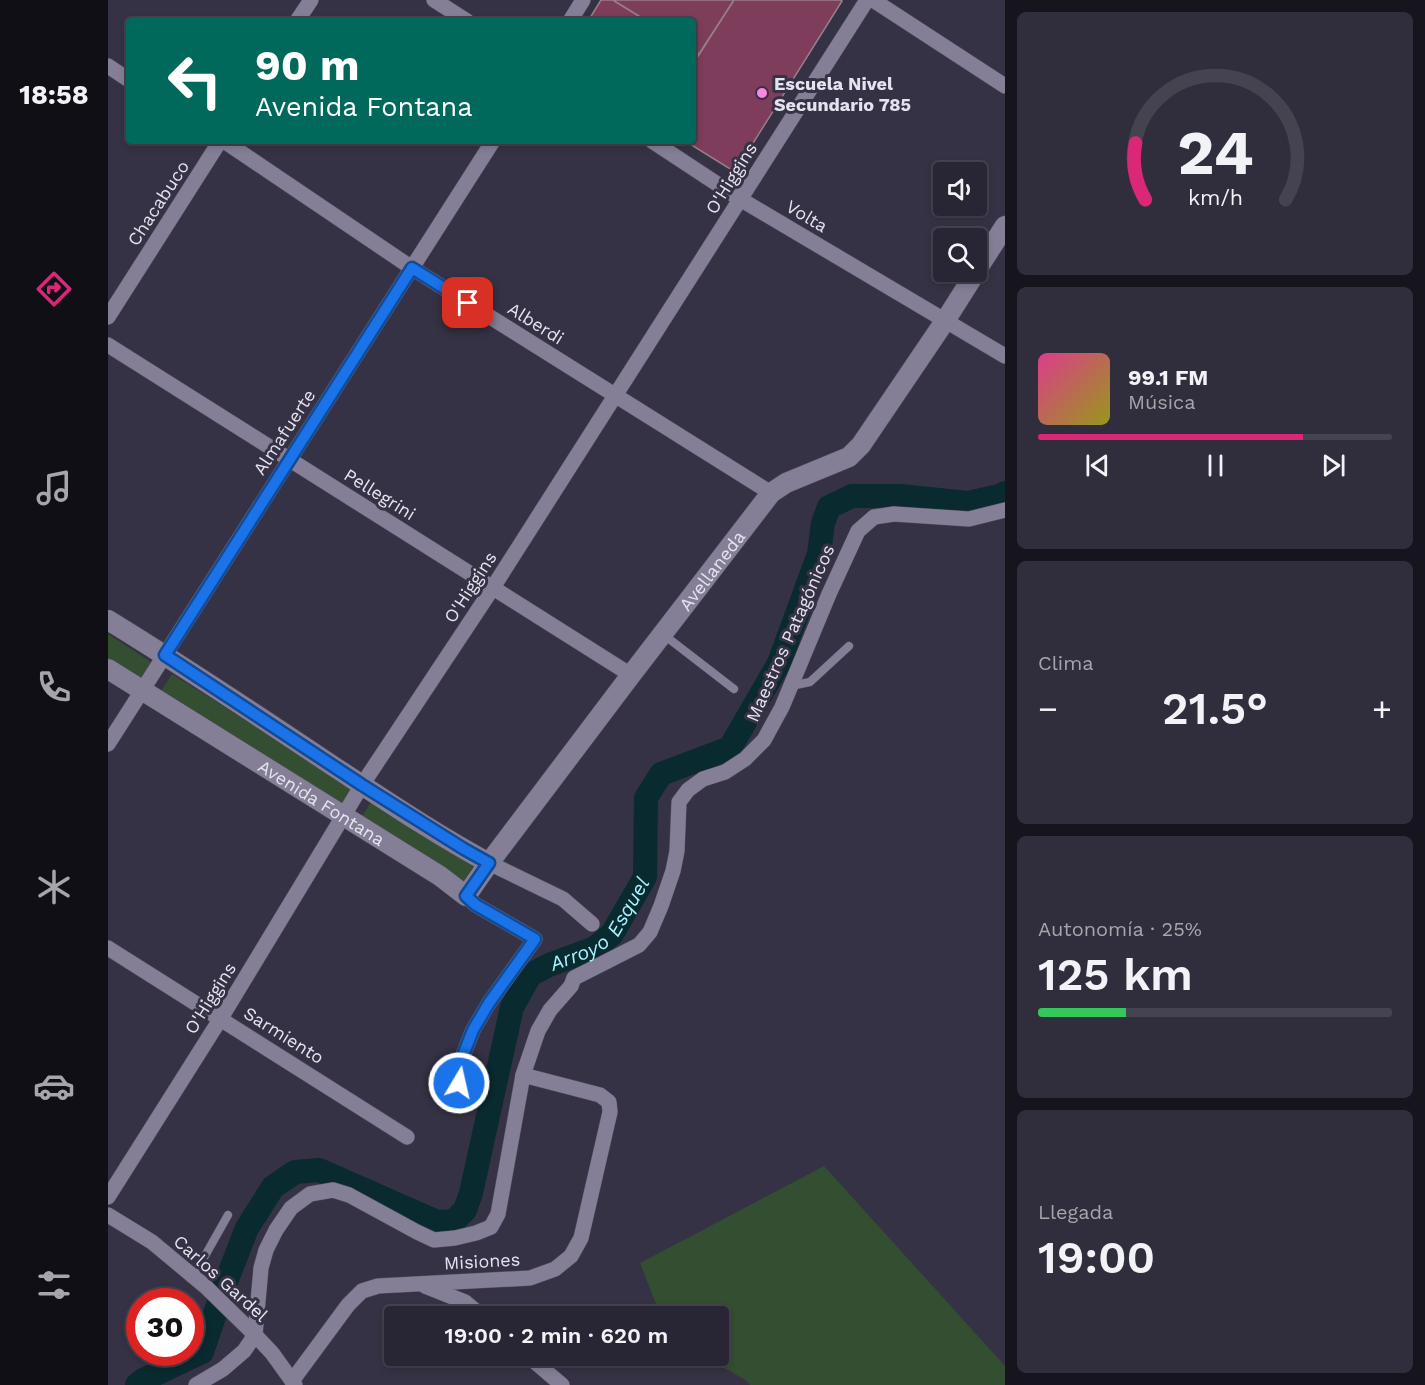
<!DOCTYPE html>
<html lang="es">
<head>
<meta charset="utf-8">
<style>
  body { margin:0; font-family:"Work Sans",sans-serif; background:#302e3c; color:#f1f3f6; height:100vh; display:flex; flex-direction:column; font-size:22px; white-space:nowrap }
  * { box-sizing:border-box; margin:0 }
  p { font-size:20px; color:#a5a5ac }
  .icon { flex:none; width:33px; height:33px; fill:none; stroke:currentColor; stroke-width:2; stroke-linecap:round; stroke-linejoin:round }
  .map { position:relative; flex:1; overflow:hidden }
  .drawer { display:flex; flex-direction:column; gap:12px; padding:12px; background:#16151d; width:420px }
  .drawer>* { flex:none }
  .banner { position:absolute; left:18px; top:18px; width:570px; height:126px; border-radius:6px; box-shadow:0 3px 9px #0003,0 0 0 2px #44434f; background:#00695c; color:#fff; overflow:hidden }
  .tools { position:absolute; left:825px; top:162px; display:grid; gap:12px }
  .tools a { display:grid; place-items:center; width:54px; height:54px; border-radius:6px; background:#282634; box-shadow:0 3px 9px #0003,0 0 0 2px #44434f; font-size:30px }
  .speed { position:absolute; left:18px; top:1288px; display:flex; gap:12px; font-size:30px; font-weight:700; text-align:center }
  .speed>* { display:grid; place-content:center; width:78px; height:78px; border-radius:50%; background:#282634; box-shadow:0 3px 9px #0003,0 0 0 2px #44434f; line-height:1 }
  .speed .limit { border:9px solid #d22; background:#fff; color:#111 }
  .pin { position:absolute; display:grid; place-items:center; width:51px; height:51px; color:#fff; margin:-26px; border-radius:12px; box-shadow:0 3px 9px #0006 }
  .me { position:absolute; width:66px; margin:-33px; rotate:9deg; stroke-linejoin:round; filter:drop-shadow(0 0 4px #0008) }
  .turn { display:flex; align-items:center; gap:21px; height:126px; padding:0 30px; font-size:27px }
  .turn .icon { width:78px; height:78px; stroke-width:2.5 }
  .turn b { display:block; font-size:42px; line-height:51px }
  .big { font-size:45px; font-weight:600; line-height:1.1 }
  .drawer .tile { flex:1; display:flex; flex-direction:column; justify-content:center; gap:9px; min-width:0; padding:0 21px; border-radius:9px; background:#302e3c }
  .drawer .dial { align-items:center; gap:0 }
  .dial svg { height:156px; overflow:visible; fill:none; stroke:#44434f; stroke-width:7; stroke-linecap:round; text-anchor:middle }
  .dial text { fill:#f1f3f6; stroke:none }
  .song { display:flex; align-items:center; gap:18px }
  .cover { width:72px; height:72px; border-radius:9px; background:linear-gradient(135deg,hsl(330 70% 55%),hsl(60 70% 35%)) }
  .played { height:6px; border-radius:3px; background:linear-gradient(90deg,#db2777 75%,#44434f 75%) }
  .keys { display:flex; justify-content:space-around; direction:ltr }
  .heat { display:flex; justify-content:space-between; align-items:center; font-size:33px; direction:ltr }
  .charge { height:9px; border-radius:4px; background:linear-gradient(90deg,#34c759 25%,#44434f 0) }
  .trip { position:absolute; left:276px; top:1306px; width:345px; height:60px; border-radius:6px; background:#282634; box-shadow:0 3px 9px #0003,0 0 0 2px #44434f; font-weight:600; line-height:60px; text-align:center }
  main { display:flex; flex:1; min-height:0 }
  .menu { display:flex; flex-direction:column; width:108px; justify-content:space-around; align-items:center; background:#100f15; color:#a5a5ac }
  .menu .icon { width:42px; height:42px }
  .menu .on { color:#db2777 }
  .menu b { font-size:27px; color:#f1f3f6 }
  .map>svg:first-child { display:block }
  .green { fill:#334e31 }
  .lines { fill:none; stroke-linecap:round; stroke-linejoin:round }
  .river { stroke:#092a2f; stroke-width:24 }
  .building { fill:#7e3d5a; stroke:#997f89; stroke-width:1.5 }
  .service-casing { stroke:#524e5e; stroke-width:9 }
  .minor-casing { stroke:#524e5e; stroke-width:16 }
  .tertiary-casing { stroke:#524e5e; stroke-width:21 }
  .service { stroke:#847f96; stroke-width:8 }
  .minor { stroke:#847f96; stroke-width:15 }
  .tertiary { stroke:#847f96; stroke-width:20 }
  .route-casing { stroke:#114b97; stroke-width:15 }
  .route { stroke:#1a73e8; stroke-width:10 }
  .poi-dot { fill:#fe85e0; stroke:#363245; stroke-width:2 }
  .labels { text-anchor:middle; dominant-baseline:central; stroke-width:6; stroke-linejoin:round; paint-order:stroke }
  .poi-label { font-size:18px; font-weight:bold; fill:#e6e3f0; stroke:#363245; text-anchor:start }
  .street-label { font-size:18px; fill:#e6e3f0; stroke:#363245 }
  .water-label { font-size:20px; font-style:italic; fill:#a7f3ff; stroke:#363245 }
</style>
</head>
<body>
<main>
<nav class="menu">
<b>18:58</b>
<svg class="icon on" aria-label="directions" viewBox="0 0 24 24"><path d="M12 3l9 9-9 9-9-9zM9 14v-3h6M13 9l2 2-2 2"/></svg>
<svg class="icon" aria-label="music" viewBox="0 0 24 24"><path d="M9 18V5l10-2v13"/><circle cx="6" cy="18" r="3"/><circle cx="16" cy="16" r="3"/></svg>
<svg class="icon" aria-label="phone" viewBox="0 0 24 24"><path d="M5 4h4l2 5-3 2q2 4 5 5l2-3 5 2v4C11 20 4 13 5 4z"/></svg>
<svg class="icon" aria-label="climate" viewBox="0 0 24 24"><path d="M12 3v18M4 7l16 10M4 17L20 7"/></svg>
<svg class="icon" aria-label="car" viewBox="0 0 24 24"><path d="M5 17H2v-5l4-1 3-4h7l3 4 3 1v5h-3M9 17h6M6 11h13"/><circle cx="7" cy="17" r="2"/><circle cx="17" cy="17" r="2"/></svg>
<svg class="icon" aria-label="filters" viewBox="0 0 24 24"><path d="M4 7h16M4 17h16"/><circle cx="9" cy="7" r="2"/><circle cx="15" cy="17" r="2"/></svg>
</nav>
<div class="map">
<svg width="897" height="1385" viewBox="0 0 897 1385">
  <rect width="100%" height="100%" fill="#363245"/>
  <!-- green -->
  <g class="green">
    <polygon points="0,634 43,662 32,680 0,661"/>
    <polygon points="64,674 244,787 232,806 52,693"/>
    <polygon points="265,799 368,864 357,883 253,818"/>
    <polygon points="716,1166 897,1366 897,1385 642,1385 639,1381 596,1356 610,1356 610,1317 553,1317 532,1263"/>
  </g>
  <g class="lines">
    <!-- river -->
    <path class="river" id="s1" d="M29,1385L35,1380L94,1352L116,1287L139,1228L165,1187L187,1172L211,1170L329,1222L346,1221L357,1210L363,1193L404,1007L422,975L441,965L487,948L504,934L537,877L538,798L553,774L622,748L671,663L711,554L715,523L721,507L744,496H792L860,503L891,496L897,493"/>
  </g>
  <!-- building -->
  <g class="building">
    <polygon points="493,0 505,0 539,21 480,21"/>
    <polygon points="505,0 626,0 591,54 585,50 585,21 539,21"/>
    <polygon points="626,0 732,0 734,1 627,172 577,141 585,141 585,64"/>
    <polygon points="585,50 591,54 585,64"/>
  </g>
  <g class="lines">
    <!-- service casing -->
    <g class="service-casing">
      <g id="service">
        <polyline points="556,635 626,689"/>
        <polyline points="683,686 702,682 741,646"/>
        <polyline points="85,1277 120,1215"/>
      </g>
    </g>
    <!-- minor casing -->
    <g class="minor-casing">
      <g id="minor">
        <polyline points="326,0 359,21"/>
        <polyline points="765,0 897,86"/>
        <polyline points="189,21 203,0"/>
        <polyline points="462,21 475,0"/>
        <polyline points="0,66 21,80"/>
        <polyline points="116,141 304,268 663,493"/>
        <polyline points="544,141 632,199 897,356"/>
        <polyline points="0,317 112,141"/>
        <polyline points="0,345 523,675"/>
        <polyline points="0,744 385,141"/>
        <polyline points="381,863 455,899 484,924"/>
        <polyline points="0,948 299,1137"/>
        <polyline points="351,1083 352,1063 365,1030 381,1003 427,939 368,905 358,896"/>
        <polyline points="0,1197 113,1018 254,785 384,589 759,0"/>
        <polyline points="0,1215 44,1242 98,1287 147,1335 164,1353 187,1385"/>
        <polyline points="317,1286 357,1302 375,1317"/>
        <polyline points="420,1356 454,1385"/>
        <polyline points="184,1381 240,1305 254,1291 270,1286 422,1278 447,1269 463,1256 473,1238 502,1112 501,1102 492,1095 415,1075"/>
        <polyline points="88,1385 115,1369 136,1351 147,1335 153,1268 158,1250 168,1230 183,1208 202,1194 225,1190 241,1195 309,1232 326,1240 347,1238 368,1233 383,1227 390,1214 415,1075 430,1031 442,1010 463,986 466,978 531,945 542,932 553,906 565,871 569,851 571,802 580,790 595,779 617,772 637,759 656,740 674,707 721,594 750,531 766,517 786,514 861,519 897,510"/>
      </g>
    </g>
    <!-- tertiary casing -->
    <g class="tertiary-casing">
      <g id="tertiary">
        <polyline points="868,271 897,226"/>
        <path d="M0,620C75,666 149,715 222,764C274,798 327,834 381,863"/>
        <path id="s2" d="M0,669L332,876L358,896L381,863L523,675L663,493L678,483L741,457L753,445L837,321L868,272"/>
      </g>
    </g>
    <!-- service -->
    <use href="#service" class="service"/>
    <!-- minor -->
    <use href="#minor" class="minor"/>
    <!-- tertiary -->
    <use href="#tertiary" class="tertiary"/>
  </g>
  <g class="lines">
    <!-- route casing -->
    <g class="route-casing">
      <polyline id="route" points="351,1083 352,1063 365,1030 381,1003 427,939 368,905 358,896 381,863 356,849 254,785 57,655 304,268 360,303"/>
    </g>
    <!-- route -->
    <use href="#route" class="route"/>
  </g>
  <!-- markers -->
  <circle class="poi-dot" cx="654" cy="93" r="6"/>
  <g class="labels">
    <!-- poi labels -->
    <g class="poi-label">
      <text x="666" y="83">Escuela Nivel<tspan x="666" dy="21">Secundario 785</tspan></text>
    </g>
    <!-- street labels -->
    <g class="street-label">
      <text transform="translate(623 178) rotate(-58)">O'Higgins</text>
      <text transform="translate(50 203) rotate(-57)">Chacabuco</text>
      <text transform="translate(699 216) rotate(31)">Volta</text>
      <text transform="translate(428 323) rotate(32)">Alberdi</text>
      <text transform="translate(176 432) rotate(-57)">Almafuerte</text>
      <text transform="translate(272 494) rotate(32)">Pellegrini</text>
      <text stroke="none"><textPath href="#s2" startOffset="832">Avellaneda</textPath></text>
      <text transform="translate(362 587) rotate(-57)">O'Higgins</text>
      <text transform="translate(682 633) rotate(-66)">Maestros Patagónicos</text>
      <text stroke="none"><textPath href="#s2" startOffset="252">Avenida Fontana</textPath></text>
      <text transform="translate(102 998) rotate(-58)">O'Higgins</text>
      <text transform="translate(176 1035) rotate(32)">Sarmiento</text>
      <text transform="translate(374 1261) rotate(-3)">Misiones</text>
      <text transform="translate(113 1278) rotate(42)">Carlos Gardel</text>
    </g>
    <!-- water labels -->
    <g class="water-label">
      <text stroke="none"><textPath href="#s1" startOffset="801">Arroyo Esquel</textPath></text>
    </g>
  </g>
</svg>
<div class="tools">
<a><svg class="icon" aria-label="sound" viewBox="0 0 24 24"><path d="M4 9h4l5-4v14l-5-4H4zM17 9q2 3 0 6"/></svg></a>
<a><svg class="icon" aria-label="search" viewBox="0 0 24 24"><circle cx="10" cy="10" r="6"/><path d="M15 15l6 6"/></svg></a>
</div>
<div class="speed"><div class="limit">30</div></div>
<div class="pin" style="left:360px;top:303px;background:#d93025"><svg class="icon" aria-label="arrive" viewBox="0 0 24 24"><path d="M6 21V4h12l-3 4 3 4H6"/></svg></div>
<svg class="me" style="left:351px;top:1083px" viewBox="-20 -20 40 40"><circle r="17" fill="#1a73e8" stroke="#fff" stroke-width="3"/><path d="M0-11L8 9 0 5-8 9z" fill="#fff"/></svg>
<div class="trip">19:00 · 2 min · 620 m</div>
<div class="banner">
<div class="turn"><svg class="icon" aria-label="left" viewBox="0 0 24 24"><path d="M17 20v-9H6M10 6l-5 5 5 5"/></svg><div><b>90 m</b>Avenida Fontana</div></div>
</div>
</div>
<section class="drawer">
<div class="tile dial"><svg viewBox="0 0 100 80">
<path d="M14 69A42 42 0 1 1 86 69"/>
<path d="M14 69A42 42 0 0 1 9 40" stroke="#db2777"/>
<text x="50" y="56" font-size="32" font-weight="700">24</text>
<text x="50" y="72" font-size="11">km/h</text>
</svg></div>
<div class="tile">
<div class="song"><i class="cover"></i><div><b>99.1 FM</b><p>Música</p></div></div>
<div class="played"></div>
<div class="keys"><svg class="icon" aria-label="previous" viewBox="0 0 24 24"><path d="M18 5L8 12l10 7zM5 5v14"/></svg><svg class="icon" aria-label="pause" viewBox="0 0 24 24"><path d="M8 5v14M16 5v14"/></svg><svg class="icon" aria-label="next" viewBox="0 0 24 24"><path d="M6 5l10 7-10 7zM19 5v14"/></svg></div>
</div>
<div class="tile"><p>Clima</p>
<div class="heat"><a>−</a><b class="big">21.5°</b><a>+</a></div>
</div>
<div class="tile"><p>Autonomía · 25%</p><b class="big">125 km</b><div class="charge"></div></div>
<div class="tile"><p>Llegada</p><b class="big">19:00</b></div>
</section>
</main>
</body>
</html>
